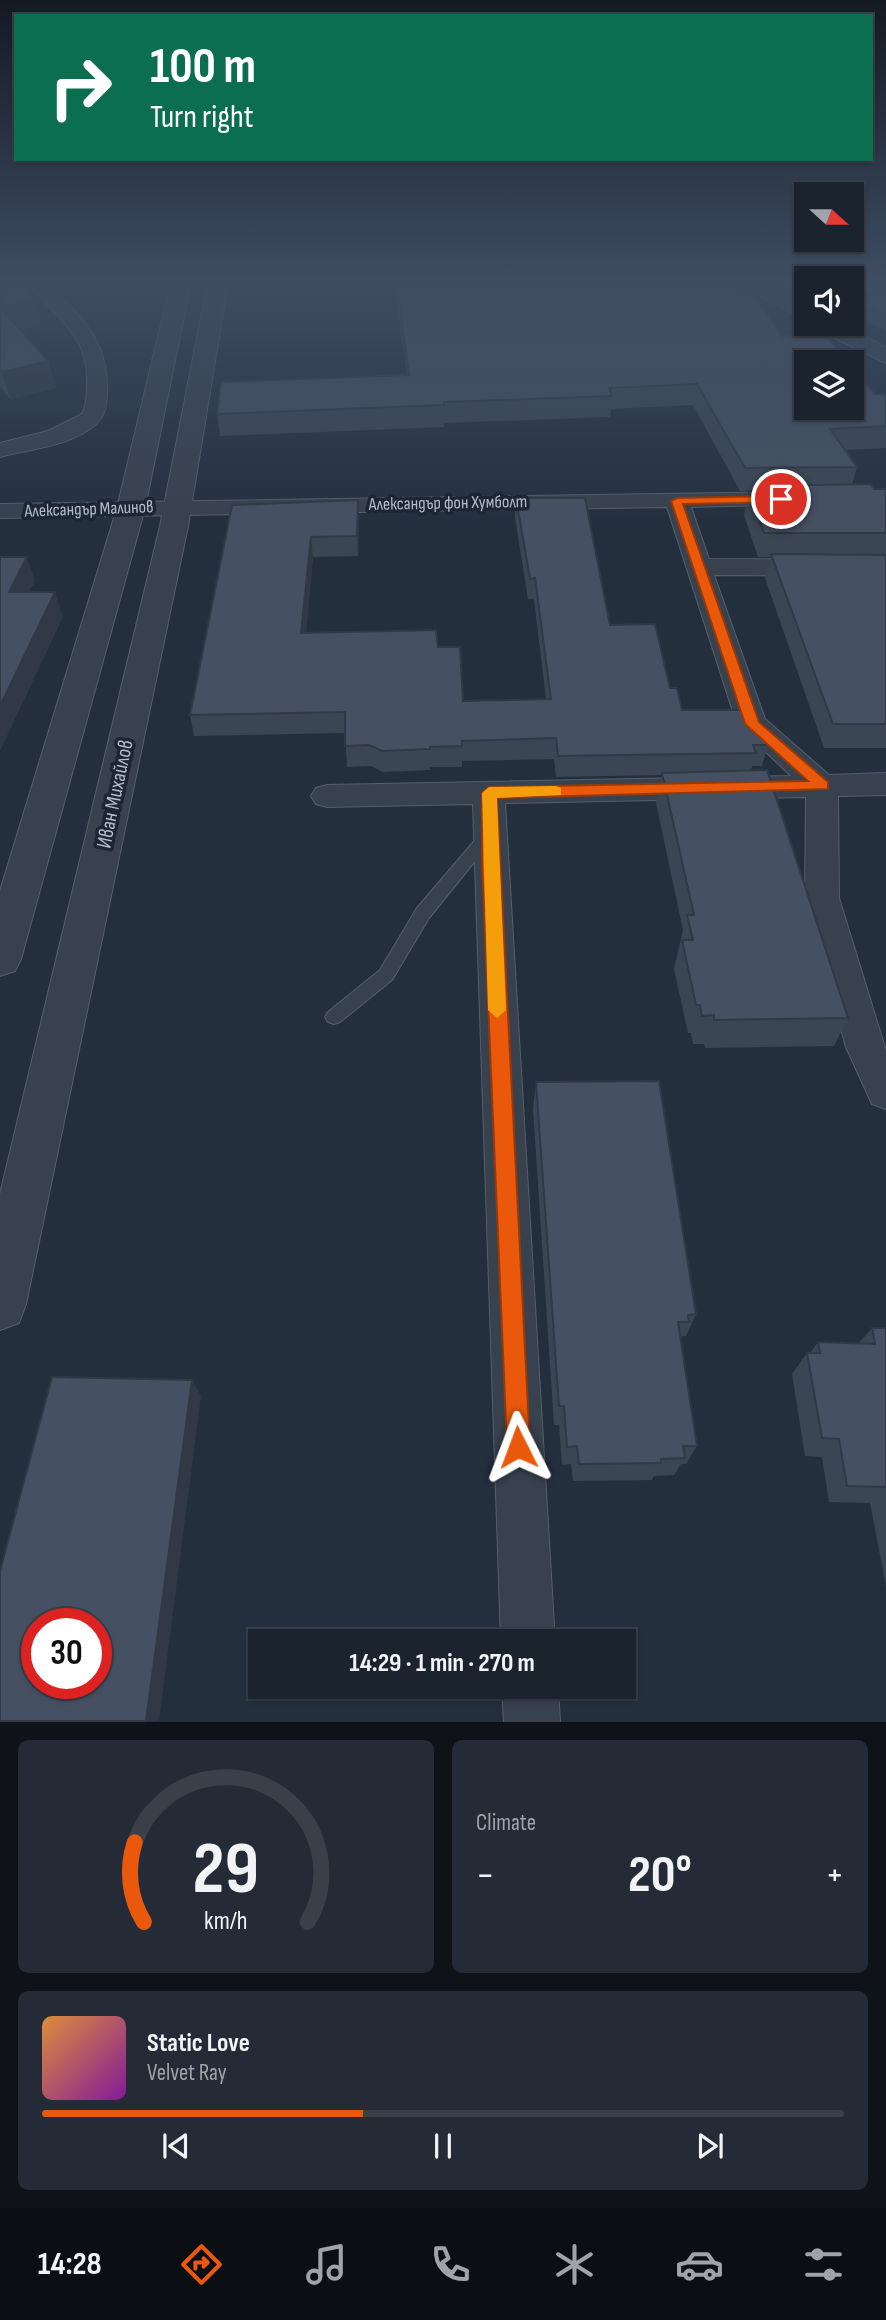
<!DOCTYPE html>
<html lang="en">
<head>
<meta charset="utf-8">
<style>
  body { margin:0; font-family:"Sofia Sans Condensed",sans-serif; background:#242b36; color:#f1f3f6; height:100vh; display:flex; flex-direction:column; font-size:26px; white-space:nowrap }
  * { box-sizing:border-box; margin:0 }
  p { font-size:23px; color:#a0a4aa }
  .icon { flex:none; width:38px; height:38px; fill:none; stroke:currentColor; stroke-width:2; stroke-linecap:round; stroke-linejoin:round }
  .map { position:relative; height:1722px; overflow:hidden }
  .drawer { display:flex; flex-direction:column; gap:18px; padding:18px; background:#0f1319; flex:1 }
  .drawer>* { flex:none }
  .hud { position:absolute; left:14px; top:14px; width:859px; height:147px; border-radius:0px; box-shadow:0 2px 5px #0004,0 0 0 2px #39404a; background:#0b6e4f; color:#fff; overflow:hidden }
  .needle { width:46px; rotate:111deg }
  .fabs { position:absolute; left:794px; top:182px; display:grid; gap:14px }
  .fabs a { display:grid; place-items:center; width:70px; height:70px; border-radius:0px; background:#1b232e; box-shadow:0 2px 5px #0004,0 0 0 2px #39404a; font-size:35px }
  .speed { position:absolute; left:21px; top:1608px; display:flex; gap:14px; font-size:35px; font-weight:700; text-align:center }
  .speed>* { display:grid; place-content:center; width:91px; height:91px; border-radius:50%; background:#1b232e; box-shadow:0 2px 5px #0004,0 0 0 2px #39404a; line-height:1 }
  .speed .limit { border:10px solid #d22; background:#fff; color:#111 }
  .pin { position:absolute; display:grid; place-items:center; width:60px; height:60px; color:#fff; margin:-30px; border:4px solid #fff; border-radius:50%; box-shadow:0 2px 7px #0007 }
  .me { position:absolute; width:77px; margin:-38px; rotate:357deg; stroke-linejoin:round; filter:drop-shadow(0 0 5px #0008) }
  .turn { display:flex; align-items:center; gap:24px; height:147px; padding:0 21px; font-size:32px }
  .turn .icon { width:91px; height:91px; stroke-width:2.5 }
  .turn b { display:block; font-size:49px; line-height:60px }
  .big { font-size:52px; font-weight:700; line-height:1.1 }
  .drawer .tile { flex:1; display:flex; flex-direction:column; justify-content:center; gap:10px; min-width:0; padding:0 24px; border-radius:10px; background:#242b36 }
  .drawer .dial { align-items:center; gap:0 }
  .dial svg { height:182px; overflow:visible; fill:none; stroke:#39404a; stroke-width:7; stroke-linecap:round; text-anchor:middle }
  .dial text { fill:#f1f3f6; stroke:none }
  .song { display:flex; align-items:center; gap:21px }
  .cover { width:84px; height:84px; border-radius:10px; background:linear-gradient(135deg,hsl(30 70% 55%),hsl(290 70% 35%)) }
  .played { height:7px; border-radius:4px; background:linear-gradient(90deg,#ea580c 40%,#39404a 40%) }
  .keys { display:flex; justify-content:space-around; direction:ltr }
  .heat { display:flex; justify-content:space-between; align-items:center; font-size:38px; direction:ltr }
  .drawer .tiles { flex:1; display:grid; gap:18px; grid-template-columns:1fr 1fr }
  .tile:last-child { grid-column:span 2 }
  .trip { position:absolute; left:248px; top:1629px; width:388px; height:70px; border-radius:0px; background:#1b232e; box-shadow:0 2px 5px #0004,0 0 0 2px #39404a; font-weight:700; line-height:70px; text-align:center }
  .tab-bar { display:flex; height:112px; justify-content:space-around; align-items:center; background:#0b0e12; color:#a0a4aa }
  .tab-bar .icon { width:49px; height:49px }
  .tab-bar .active { color:#ea580c }
  .tab-bar b { font-size:32px; color:#f1f3f6 }
  .map>svg:first-child { display:block }
  .lines { fill:none; stroke-linecap:round; stroke-linejoin:round }
  .service-casing { stroke:#565f6c; stroke-width:2 }
  .minor-casing { stroke:#565f6c; stroke-width:2 }
  .tertiary-casing { stroke:#565f6c; stroke-width:2 }
  .service { fill:#38414e; fill-rule:evenodd }
  .minor { fill:#38414e; fill-rule:evenodd }
  .tertiary { fill:#38414e; fill-rule:evenodd }
  .wall { fill:#3b4654 }
  .shaded-wall { fill:#303945 }
  .building { fill:#455162; stroke:#303945; stroke-width:2; fill-rule:evenodd }
  .route { fill:#ea580c; stroke:#983908; stroke-width:2 }
  .slow { fill:#f59e0b }
  .labels { text-anchor:middle; dominant-baseline:central; stroke-width:7; stroke-linejoin:round; paint-order:stroke }
  .far-street-label { font-size:18px; fill:#b4bcc9; stroke:#1d2633 }
  .street-label { font-size:21px; fill:#b4bcc9; stroke:#1d2633 }
</style>
</head>
<body>
<div class="map">
<svg width="886" height="1722" viewBox="0 0 886 1722">
  <rect width="100%" height="100%" fill="#242f3e"/>
  <g class="lines">
    <!-- service casing -->
    <g class="service-casing">
      <polygon id="service" points="487,830 495,836 492,840 429,918 392,980 340,1022 334,1024 328,1022 325,1017 328,1012 380,970 417,908 482,832"/>
    </g>
    <!-- minor casing -->
    <g class="minor-casing">
      <g id="minor">
        <path d="M27,282H45C79,314 108,340 107,389C107,402 106,415 96,424C72,446 30,449 0,457V443L48,431L82,414C87,404 87,393 87,382C89,333 53,316 27,282Z"/>
        <polygon points="852,282 886,284 886,294 852,288"/>
        <polygon points="793,492 801,494 805,499 801,504 691,507 709,559 886,560 886,576 714,575 765,719 829,775 886,773 886,795 838,796 839,898 886,1051 886,1109 872,1104 846,1047 805,898 806,797 505,803 555,1642 501,1642 473,804 327,807 316,804 311,796 316,788 327,785 791,776 737,724 667,507 0,518 0,504"/>
        <polygon points="502,1687 558,1687 560,1722 504,1722"/>
      </g>
    </g>
    <!-- tertiary casing -->
    <g class="tertiary-casing">
      <g id="tertiary">
        <polygon points="171,282 191,282 145,508 21,959 15,971 0,976 0,891 117,508"/>
        <polygon points="208,282 228,282 188,526 26,1304 19,1323 0,1330 0,1194 160,526"/>
        <polygon points="734,282 760,282 807,306 807,321"/>
        <polygon points="813,324 840,324 886,347 886,363 816,329"/>
      </g>
    </g>
    <!-- service -->
    <use href="#service" class="service"/>
    <!-- minor -->
    <use href="#minor" class="minor"/>
    <!-- tertiary -->
    <use href="#tertiary" class="tertiary"/>
  </g>
  <!-- wall -->
  <g class="wall">
    <polygon points="0,282 24,282 26,291 35,299 41,325 20,330 48,361 56,388 10,399 0,387"/>
    <polygon points="394,282 731,282 782,336 875,394 886,394 886,448 845,450 857,467 852,485 874,489 886,489 886,748 824,748 765,578 771,557 758,557 744,515 749,492 754,492 755,490 740,491 693,405 611,409 610,417 444,423 444,427 220,436 217,414 407,375"/>
    <polygon points="886,295 886,331 852,315 852,296"/>
    <polygon points="516,498 610,625 670,688 682,710 768,745 762,766 752,766 751,771 848,1018 834,1046 705,1048 704,1044 693,1044 691,1033 688,1033 674,969 683,930 656,803 662,775 556,777 554,759 462,761 462,767 430,767 430,770 383,772 371,766 347,767 345,733 194,736 190,715 232,505 358,500 359,520 358,556 313,557 306,633 438,647 463,701 546,699 534,599 528,599 515,518"/>
    <polygon points="536,1082 696,1314 686,1336 682,1336 681,1340 697,1446 686,1464 681,1464 674,1475 654,1476 652,1480 573,1481 571,1464 562,1465 559,1425 554,1425 533,1109"/>
    <polygon points="872,1328 886,1328 886,1586 870,1503 829,1502 822,1457 805,1456 792,1374 807,1353 810,1353 818,1342 859,1343"/>
  </g>
  <!-- shaded-wall -->
  <g class="shaded-wall">
    <polygon points="13,282 24,282 29,299"/>
    <polygon points="35,299 41,325 0,334 0,307"/>
    <polygon points="48,361 56,388 10,399 2,372"/>
    <polygon points="358,500 359,520 358,556 357,536"/>
    <polygon points="311,537 313,557 304,654 301,633"/>
    <polygon points="27,557 35,581 17,616 9,592"/>
    <polygon points="55,592 63,617 0,751 0,706"/>
    <polygon points="192,1380 201,1396 159,1721 146,1721"/>
  </g>
  <!-- building -->
  <g class="building">
    <polygon points="0,282 18,282 35,299 0,307"/>
    <polygon points="396,282 731,282 747,295 755,295 782,336 823,332 848,362 807,362 807,408 852,408 852,367 875,394 886,394 886,426 830,429 857,467 745,468 697,384 609,388 612,396 444,402 444,405 217,414 221,382 409,375"/>
    <polygon points="886,295 886,316 852,300 852,296"/>
    <polygon points="0,307 48,361 2,372 0,370"/>
    <polygon points="871,484 874,489 886,489 886,533 764,533 749,492 760,492 756,486"/>
    <polygon points="516,498 585,498 610,625 655,624 670,688 677,688 682,710 745,710 762,725 768,745 753,745 756,753 558,756 556,738 462,741 462,746 430,747 430,749 382,751 369,745 345,746 345,712 190,715 232,505 358,500 357,536 311,537 301,633 436,630 438,647 460,647 463,701 551,699 535,578 530,579"/>
    <polygon points="771,554 886,555 886,724 833,724"/>
    <polygon points="0,557 27,557 9,592 55,592 0,706"/>
    <polygon points="767,770 848,1018 714,1020 714,1015 702,1016 700,1005 696,1005 682,940 693,940 687,915 694,915 662,773"/>
    <polygon points="659,1081 696,1314 688,1315 689,1322 678,1322 697,1446 683,1446 685,1458 661,1459 661,1463 579,1464 577,1446 567,1447 564,1406 559,1406 536,1082"/>
    <polygon points="872,1328 886,1328 886,1487 847,1486 839,1439 822,1438 807,1353 820,1353 818,1342 875,1344"/>
    <path d="M52,1377L192,1380L146,1721H0V1571ZM37,1624H96V1684H37Z"/>
  </g>
  <!-- sky -->
  <linearGradient id="sky" x2="0" y2="1"><stop stop-color="#141a22"/><stop offset="0.54" stop-color="#3f4d63"/><stop offset="1" stop-color="#3f4d63" stop-opacity="0"/></linearGradient>
  <rect width="886" height="523" fill="url(#sky)"/>
  <!-- route -->
  <polygon class="route" points="781,496 785,497 785,502 683,504 759,722 828,782 828,789 497,798 530,1447 527,1455 518,1459 510,1455 507,1447 482,862 482,793 489,787 808,781 745,724 671,501 677,498"/>
  <!-- slow -->
  <polygon class="slow" points="556,786 561,788 561,795 497,798 506,1010 497,1018 488,1010 482,793 489,787"/>
  <g class="labels">
    <!-- far-street labels -->
    <g class="far-street-label">
      <text transform="translate(448 503) rotate(-1)">Александър фон Хумболт</text>
      <text transform="translate(89 509) rotate(-2)">Александър Малинов</text>
    </g>
    <!-- street labels -->
    <g class="street-label">
      <text transform="translate(115 794) rotate(-78)">Иван Михайлов</text>
    </g>
  </g>
</svg>
<div class="fabs">
<a><svg class="needle" viewBox="-14 -14 28 28"><path d="M0-13l5 13h-10z" fill="#e53935"/><path d="M0 13l5-13h-10z" fill="#a0a4aa"/></svg></a>
<a><svg class="icon" aria-label="sound" viewBox="0 0 24 24"><path d="M4 9h4l5-4v14l-5-4H4zM17 9q2 3 0 6"/></svg></a>
<a><svg class="icon" aria-label="layers" viewBox="0 0 24 24"><path d="M12 4l9 5-9 5-9-5zM3 14l9 5 9-5"/></svg></a>
</div>
<div class="speed"><div class="limit">30</div></div>
<div class="pin" style="left:781px;top:499px;background:#d93025"><svg class="icon" aria-label="arrive" viewBox="0 0 24 24"><path d="M6 21V4h12l-3 4 3 4H6"/></svg></div>
<svg class="me" style="left:518px;top:1447px" viewBox="-20 -20 40 40"><path d="M0-17L14 15 0 8-14 15z" fill="#ea580c" stroke="#fff" stroke-width="4"/></svg>
<div class="trip">14:29 · 1 min · 270 m</div>
<div class="hud">
<div class="turn"><svg class="icon" aria-label="right" viewBox="0 0 24 24"><path d="M7 20v-9h11M14 6l5 5-5 5"/></svg><div><b>100 m</b>Turn right</div></div>
</div>
</div>
<section class="drawer">
<div class="tiles">
<div class="tile dial"><svg viewBox="0 0 100 80">
<path d="M14 69A42 42 0 1 1 86 69"/>
<path d="M14 69A42 42 0 0 1 10 34" stroke="#ea580c"/>
<text x="50" y="56" font-size="32" font-weight="700">29</text>
<text x="50" y="72" font-size="11">km/h</text>
</svg></div>
<div class="tile"><p>Climate</p>
<div class="heat"><a>−</a><b class="big">20°</b><a>+</a></div>
</div>
<div class="tile">
<div class="song"><i class="cover"></i><div><b>Static Love</b><p>Velvet Ray</p></div></div>
<div class="played"></div>
<div class="keys"><svg class="icon" aria-label="previous" viewBox="0 0 24 24"><path d="M18 5L8 12l10 7zM5 5v14"/></svg><svg class="icon" aria-label="pause" viewBox="0 0 24 24"><path d="M8 5v14M16 5v14"/></svg><svg class="icon" aria-label="next" viewBox="0 0 24 24"><path d="M6 5l10 7-10 7zM19 5v14"/></svg></div>
</div>
</div>
</section>
<nav class="tab-bar">
<b>14:28</b>
<svg class="icon active" aria-label="directions" viewBox="0 0 24 24"><path d="M12 3l9 9-9 9-9-9zM9 14v-3h6M13 9l2 2-2 2"/></svg>
<svg class="icon" aria-label="music" viewBox="0 0 24 24"><path d="M9 18V5l10-2v13"/><circle cx="6" cy="18" r="3"/><circle cx="16" cy="16" r="3"/></svg>
<svg class="icon" aria-label="phone" viewBox="0 0 24 24"><path d="M5 4h4l2 5-3 2q2 4 5 5l2-3 5 2v4C11 20 4 13 5 4z"/></svg>
<svg class="icon" aria-label="climate" viewBox="0 0 24 24"><path d="M12 3v18M4 7l16 10M4 17L20 7"/></svg>
<svg class="icon" aria-label="car" viewBox="0 0 24 24"><path d="M5 17H2v-5l4-1 3-4h7l3 4 3 1v5h-3M9 17h6M6 11h13"/><circle cx="7" cy="17" r="2"/><circle cx="17" cy="17" r="2"/></svg>
<svg class="icon" aria-label="filters" viewBox="0 0 24 24"><path d="M4 7h16M4 17h16"/><circle cx="9" cy="7" r="2"/><circle cx="15" cy="17" r="2"/></svg>
</nav>
</body>
</html>
